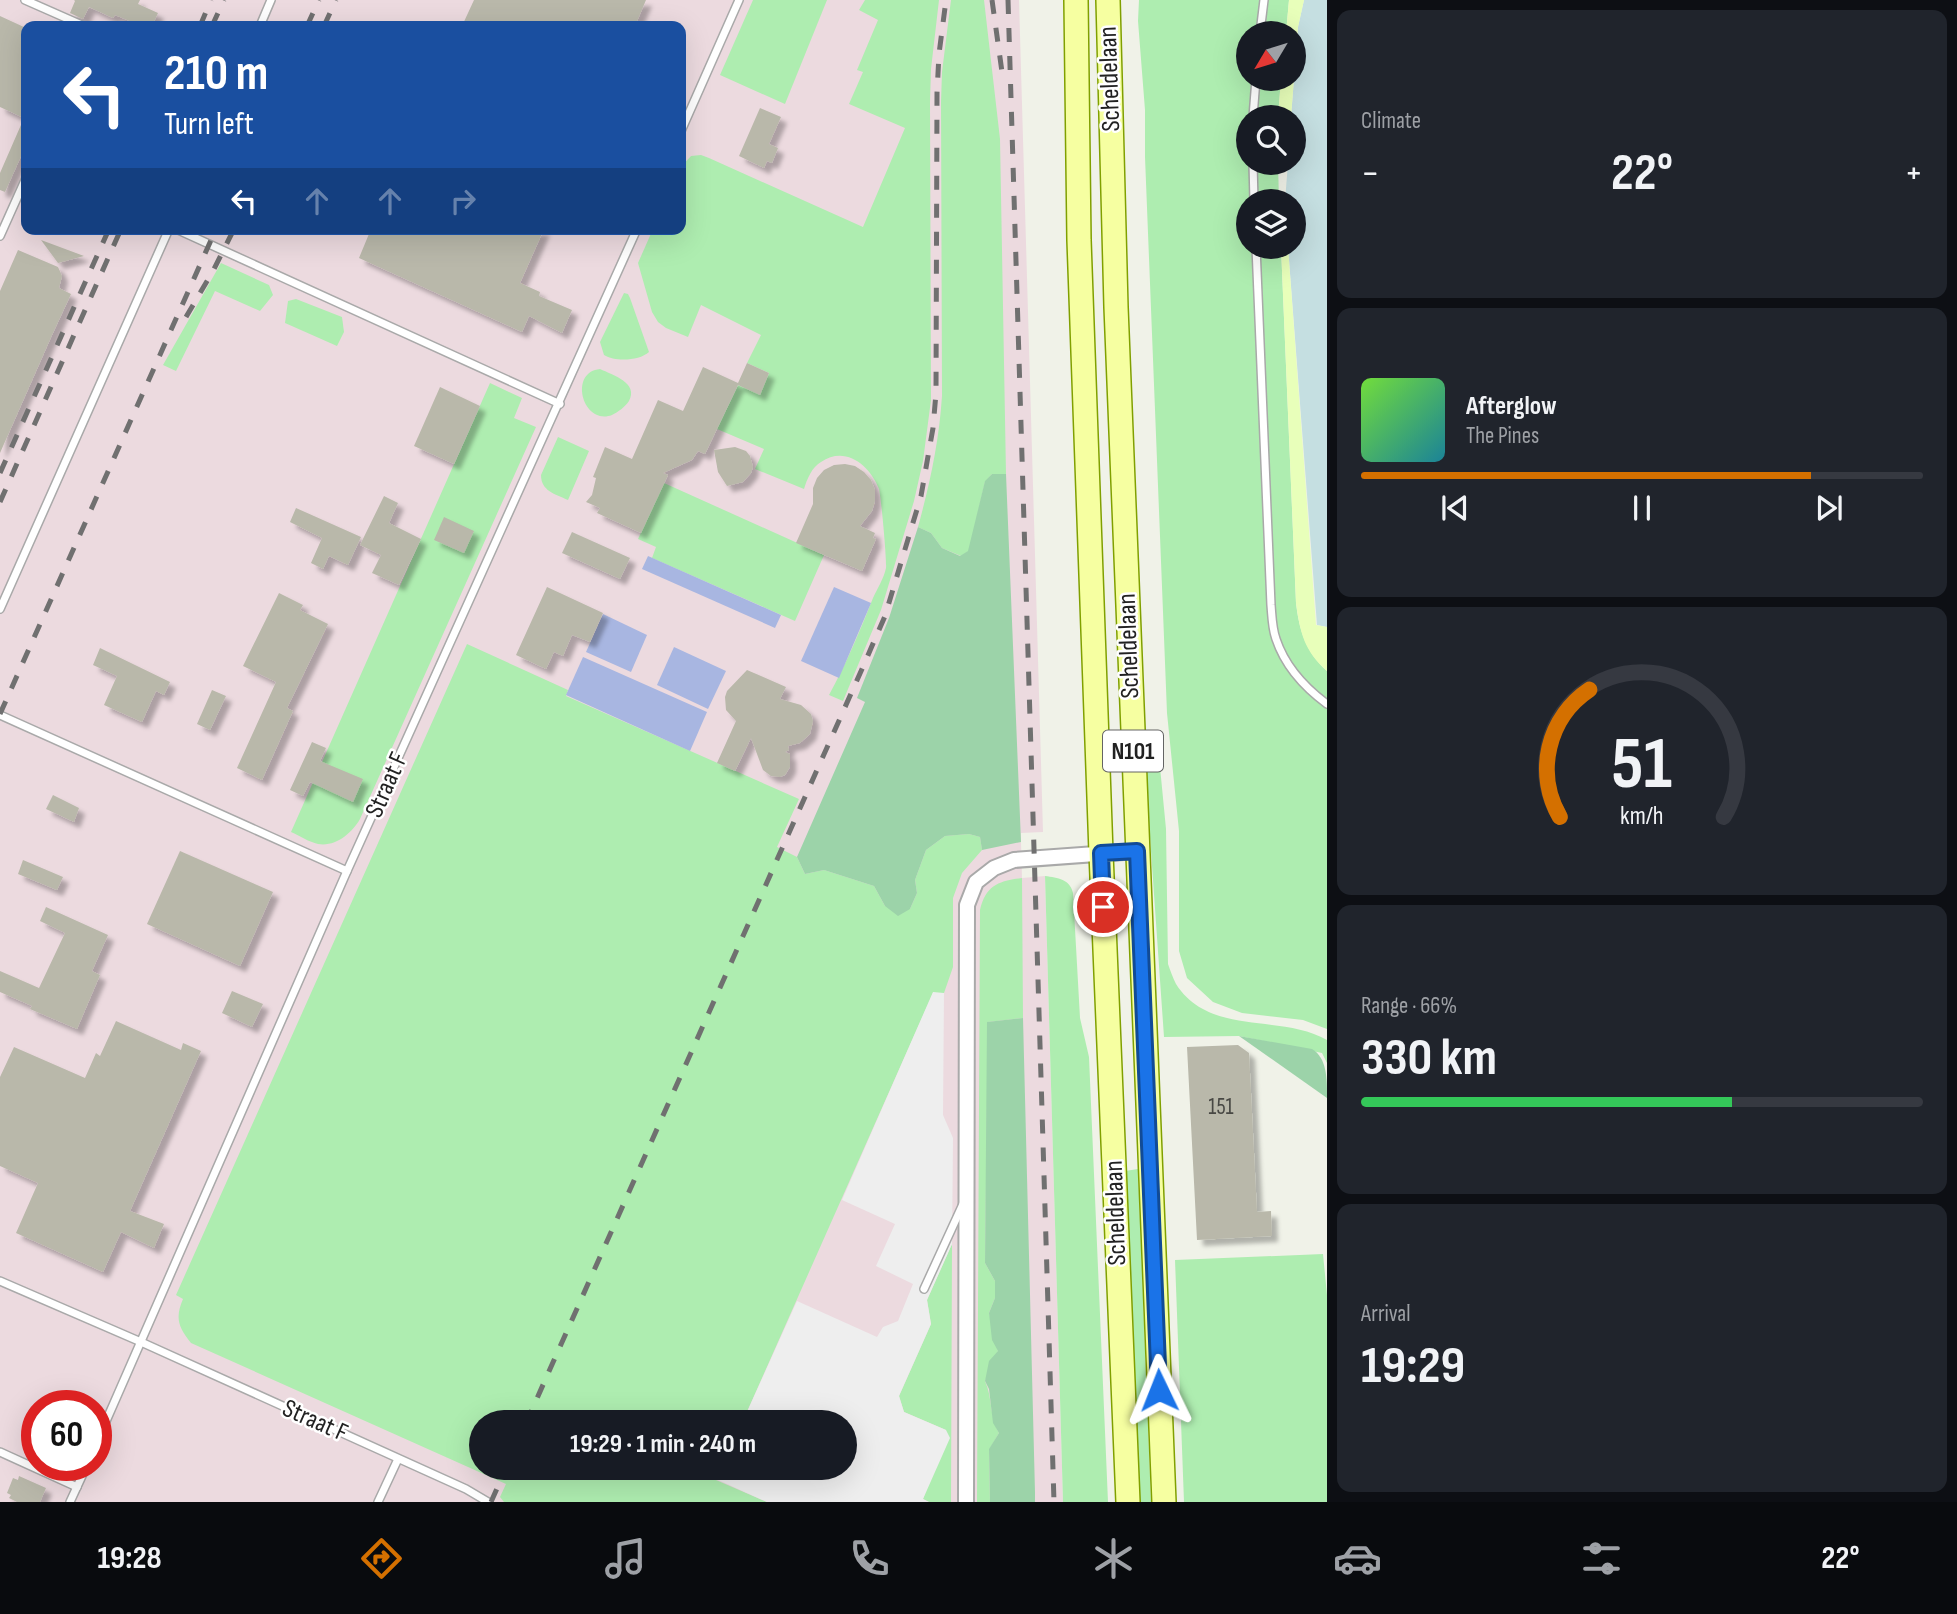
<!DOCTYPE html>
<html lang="en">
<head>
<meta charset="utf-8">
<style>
  body { margin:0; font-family:"Sofia Sans Condensed",sans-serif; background:#20242c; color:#f1f3f6; height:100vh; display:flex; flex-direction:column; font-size:26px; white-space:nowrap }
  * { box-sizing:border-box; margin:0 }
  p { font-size:23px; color:#9ea1a6 }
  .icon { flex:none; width:38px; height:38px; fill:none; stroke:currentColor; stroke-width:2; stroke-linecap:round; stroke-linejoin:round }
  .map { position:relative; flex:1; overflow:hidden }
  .panel { display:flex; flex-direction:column; gap:10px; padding:10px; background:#0d0f14; width:630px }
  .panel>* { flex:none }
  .hud { position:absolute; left:21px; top:21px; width:665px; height:214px; border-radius:14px; box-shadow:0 7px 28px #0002; background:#1a4fa0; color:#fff; overflow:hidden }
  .needle { width:46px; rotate:232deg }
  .controls { position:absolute; left:1236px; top:21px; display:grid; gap:14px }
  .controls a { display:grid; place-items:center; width:70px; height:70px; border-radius:50%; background:#171b24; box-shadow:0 7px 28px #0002; font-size:35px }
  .speed { position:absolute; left:21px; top:1390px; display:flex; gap:14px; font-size:35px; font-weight:700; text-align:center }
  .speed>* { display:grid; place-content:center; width:91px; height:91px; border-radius:50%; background:#171b24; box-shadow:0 7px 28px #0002; line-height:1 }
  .speed .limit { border:10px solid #d22; background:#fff; color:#111 }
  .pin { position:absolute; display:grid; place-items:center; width:60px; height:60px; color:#fff; margin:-30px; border:4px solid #fff; border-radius:50%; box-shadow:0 2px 7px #0007 }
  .me { position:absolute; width:77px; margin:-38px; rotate:358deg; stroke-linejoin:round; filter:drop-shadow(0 0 5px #0008) }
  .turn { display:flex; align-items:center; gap:24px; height:147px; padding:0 28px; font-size:32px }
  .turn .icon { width:91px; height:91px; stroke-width:2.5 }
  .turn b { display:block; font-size:49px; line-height:60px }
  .lanes { display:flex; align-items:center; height:66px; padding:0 28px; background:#0003; justify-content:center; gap:35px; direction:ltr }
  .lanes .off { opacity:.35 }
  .big { font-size:52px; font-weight:700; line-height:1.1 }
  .panel .tile { flex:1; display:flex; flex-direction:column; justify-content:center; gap:10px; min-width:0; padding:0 24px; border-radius:14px; background:#20242c }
  .panel .dial { align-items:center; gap:0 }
  .dial svg { height:182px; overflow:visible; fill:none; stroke:#363941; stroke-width:7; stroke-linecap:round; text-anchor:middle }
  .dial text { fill:#f1f3f6; stroke:none }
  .song { display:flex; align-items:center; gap:21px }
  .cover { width:84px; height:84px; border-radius:10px; background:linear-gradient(135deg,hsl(100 70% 55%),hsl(190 70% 35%)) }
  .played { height:7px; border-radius:4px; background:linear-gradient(90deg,#d47000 80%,#363941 80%) }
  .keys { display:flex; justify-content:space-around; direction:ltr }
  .heat { display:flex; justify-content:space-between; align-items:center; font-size:38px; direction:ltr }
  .charge { height:10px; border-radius:5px; background:linear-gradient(90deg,#34c759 66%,#363941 0) }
  .trip { position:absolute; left:469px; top:1410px; width:388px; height:70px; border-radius:35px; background:#171b24; box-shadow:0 7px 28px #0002; font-weight:700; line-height:70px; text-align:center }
  .tabs { display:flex; height:112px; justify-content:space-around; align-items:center; background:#090b0e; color:#9ea1a6 }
  .tabs .icon { width:49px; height:49px }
  .tabs .on { color:#d47000 }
  .tabs b { font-size:32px; color:#f1f3f6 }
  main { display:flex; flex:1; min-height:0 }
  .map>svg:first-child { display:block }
  .industrial { fill:#ecdadf; fill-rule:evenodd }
  .grass { fill:#aeedb0 }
  .forest { fill:#9cd3a9 }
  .wetland { fill:#c5dfe1 }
  .sand { fill:#e8ffba }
  .parking { fill:#eee }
  .water { fill:#a8b6e1 }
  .building { fill:#b9b8aa; filter:url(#shadow) }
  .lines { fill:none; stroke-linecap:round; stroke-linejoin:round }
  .service-casing { stroke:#a9a9a9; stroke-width:10 }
  .minor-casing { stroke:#a9a9a9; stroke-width:18 }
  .primary-casing { stroke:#80a000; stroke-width:26 }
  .service { stroke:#fff; stroke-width:7 }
  .minor { stroke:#fff; stroke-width:14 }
  .primary { stroke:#f6ffa1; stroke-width:23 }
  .rail { stroke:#707070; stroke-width:5; stroke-dasharray:14 14; stroke-linecap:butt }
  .route-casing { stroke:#114b97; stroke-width:18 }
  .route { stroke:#1a73e8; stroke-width:12 }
  .labels { text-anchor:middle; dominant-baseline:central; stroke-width:5; stroke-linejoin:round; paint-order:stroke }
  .number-label { font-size:23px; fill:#484844 }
  .shield { fill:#fff; stroke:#646464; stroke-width:2 }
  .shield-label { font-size:24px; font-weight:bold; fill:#222 }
  .street-label { font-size:26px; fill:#222; stroke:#fff }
</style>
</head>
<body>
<main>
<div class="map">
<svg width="1327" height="1502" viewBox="0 0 1327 1502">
  <defs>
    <filter id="shadow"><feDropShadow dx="6" dy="6" stdDeviation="2" flood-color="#0004"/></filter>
  </defs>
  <rect width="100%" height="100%" fill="#f0f2e8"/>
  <!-- industrial -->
  <path class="industrial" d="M0,0H1019L1043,832L1021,833V842L1022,878L1045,876L1063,1502H0ZM26,26H681V229H26ZM37,1405H96V1465H37ZM481,1423H845V1468H481Z"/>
  <!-- grass -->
  <g class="grass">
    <polygon points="753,0 827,0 785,104 720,75"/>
    <path d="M865,0H939L931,69L930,102L931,400L923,461L914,501L881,610L843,701L829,695C846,664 860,631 873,598C877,589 884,578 886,568C887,561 881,496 879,489C870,465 845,445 821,462C812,467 807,479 804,489L755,469L764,449L717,429L738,385L760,394L769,373L747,363L761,335L701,305L688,337L666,328L658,322L652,312L638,263L653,229H681V167L691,156L701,155L709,158L863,227L905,128L849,104L863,72L857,70L878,20L859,10Z"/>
    <path d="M951,0H984L1000,139L1006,474H992L985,482L969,551L961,556L942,548L931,533L918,527C930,483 939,442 942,396L941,102L942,72Z"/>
    <path d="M1139,0H1289L1286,33H1248V79H1281L1278,117H1248V163H1278L1279,201H1248V247H1281L1296,603C1299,630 1306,652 1327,671V1029L1303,1020L1242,1013L1213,1002L1187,978L1179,951V831L1167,713L1145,157V110L1138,21Z"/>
    <polygon points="221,263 269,285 273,295 260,311 215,291 176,371 163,365"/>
    <path d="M624,293L628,294L630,298L649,352C639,361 615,362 604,355L600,342Z"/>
    <polygon points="296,299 342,317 344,332 337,346 285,323 288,301"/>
    <path d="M600,369C613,375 639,383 629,401C625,407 618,412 612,415C583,426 568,372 600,369Z"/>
    <path d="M490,383L522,398L514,418L536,427L360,819C352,833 336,847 318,844C309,842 300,836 291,832Z"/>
    <path d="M558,437L589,451L568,500C555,494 541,491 541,475Z"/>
    <polygon points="664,483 824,555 795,621 652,558 656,547 638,539"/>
    <path d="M467,644L568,690L566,696L799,799L777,847L797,857L805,874L824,870L874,886L885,906L910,909L917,893L915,880L926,850L945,836L969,834L980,837L982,850L962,873L953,898V967L944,993H933L742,1423H481V1468H721L716,1480L767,1502H504L500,1497L506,1484L191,1343C178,1327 175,1318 183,1299L176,1295Z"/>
    <path d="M1157,736L1166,829L1168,964C1170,970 1173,978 1176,984C1210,1037 1281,1013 1327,1040V1063L1322,1053L1239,1036L1164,1037L1143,737Z"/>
    <path d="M1045,876C1058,878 1070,879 1073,893L1080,1018L1089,1057L1108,1502H1063Z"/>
    <path d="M1022,878L1023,1018L988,1022L985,1263L995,1281V1298L989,1313L998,1351L985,1381C993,1399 989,1416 999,1433L989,1450L990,1502H977L980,910C986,885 999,881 1022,878Z"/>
    <polygon points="1138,1169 1151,1502 1138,1502 1125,1171"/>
    <polygon points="952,1244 951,1502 929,1502 923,1499 946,1430 904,1412 899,1396 931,1324 927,1300"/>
    <polygon points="1323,1254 1327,1295 1327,1502 1184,1502 1175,1260"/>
  </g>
  <!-- forest -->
  <g class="forest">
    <polygon points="992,474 1006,474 1021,842 982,850 980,837 969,834 945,836 926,850 915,880 917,893 910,909 898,916 885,906 874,886 824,870 805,874 797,857 865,702 857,698 889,618 918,527 931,533 942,548 960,556 968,551 985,481"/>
    <polygon points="1023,1018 1035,1492 1035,1502 990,1502 989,1449 999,1433 993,1423 989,1389 985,1381 989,1361 998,1351 992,1340 989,1313 995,1298 995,1281 985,1263 987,1022"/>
    <path d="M1239,1036L1312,1049C1327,1058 1327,1078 1327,1098Z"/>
  </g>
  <!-- wetland -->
  <polygon class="wetland" points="1304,0 1327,0 1327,627 1317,625 1288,247 1293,247 1293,201 1285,201 1288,163 1293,163 1293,117 1291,117 1298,27"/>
  <!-- sand -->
  <g class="sand">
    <polygon points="1289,0 1304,0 1298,27 1291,117 1278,117 1281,79 1293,79 1293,33 1286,33"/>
    <path d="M1281,247H1288L1316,625L1327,627V671C1304,651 1300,632 1296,603Z"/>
  </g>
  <!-- parking -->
  <polygon class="parking" points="933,992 944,993 943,1115 953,1138 952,1244 927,1300 931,1324 899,1396 904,1412 946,1430 950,1438 923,1499 929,1502 767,1502 716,1479 721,1468 845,1468 845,1423 742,1423 797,1301 877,1337 883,1327 898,1321 913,1284 876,1266 895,1224 842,1200"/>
  <!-- water -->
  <g class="water">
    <polygon points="648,556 781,615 775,628 642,569"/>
    <polygon points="834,587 871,603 839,678 801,661"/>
    <polygon points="603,614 647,635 631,672 586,652"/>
    <polygon points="674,647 726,671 708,709 657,685"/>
    <polygon points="583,657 707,712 690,751 566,695"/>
  </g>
  <!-- building -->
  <g class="building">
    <polygon points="74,0 140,0 138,4 158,13 152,26 142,26 115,15 113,18 89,7 83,19 70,13 75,1"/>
    <polygon points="474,0 646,0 635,26 462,26"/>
    <polygon points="0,16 26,28 26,145 5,192 0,190 0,173 24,118 0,107"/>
    <polygon points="760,108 781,117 769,144 778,148 772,163 767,161 764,168 739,156"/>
    <polygon points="371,229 544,229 520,283 540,292 539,296 572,310 562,333 529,316 522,332 359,258"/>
    <polygon points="41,240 84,256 58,263"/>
    <polygon points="18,250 58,267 62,276 59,288 71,294 52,335 0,453 0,291"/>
    <polygon points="747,363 769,373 760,395 738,385 705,454 698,451 692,460 663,473 668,475 641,533 597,513 600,508 586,502 592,495 596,478 593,477 605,447 632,459 658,400 683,411 703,367 738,383"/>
    <polygon points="440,387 480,406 454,464 414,446"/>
    <polygon points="735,447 746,451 750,456 753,467 751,473 743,482 727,486 718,472 714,450"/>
    <polygon points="845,464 855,466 864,472 871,480 875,490 875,501 872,511 860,526 875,533 873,538 876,539 862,571 796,543 813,504 813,488 817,478 824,470 834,465"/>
    <polygon points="384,496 398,503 389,523 421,539 399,585 372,573 381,555 360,545"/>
    <polygon points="296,508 361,537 348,565 329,556 323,569 311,563 322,538 290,522"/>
    <polygon points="444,517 474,531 464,553 434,540"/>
    <polygon points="572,532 630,558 620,579 562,553"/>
    <polygon points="547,587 603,613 590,642 572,635 563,656 554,652 546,669 516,655"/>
    <polygon points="279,593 303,605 300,610 328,624 287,708 293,711 262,780 237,768 276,682 243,666"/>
    <polygon points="100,648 170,682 164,695 156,691 142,722 104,705 117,676 93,665"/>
    <polygon points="747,670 786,687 780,699 801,705 811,714 813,721 810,734 800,743 788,746 789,750 785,752 790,754 790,767 785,775 780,777 771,776 763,770 751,738 735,771 717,763 736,721 726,710 725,697 727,691"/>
    <polygon points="212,690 226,696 210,730 197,724"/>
    <polygon points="312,742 326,748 320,761 363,779 353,802 310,782 303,796 290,790"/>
    <polygon points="53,795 79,808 74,822 46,809"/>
    <polygon points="180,851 273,892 240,966 147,924"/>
    <polygon points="23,860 63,877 57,890 18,874"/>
    <polygon points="46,907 108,935 92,971 100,975 77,1029 30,1009 32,1006 0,992 0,971 39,988 65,933 40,921"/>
    <polygon points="232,991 263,1004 252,1027 222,1013"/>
    <polygon points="116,1021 181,1050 183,1043 201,1051 130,1211 164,1224 154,1248 121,1232 103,1272 16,1233 38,1183 0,1166 0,1077 14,1047 85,1078 96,1053 100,1056"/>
    <polygon points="1238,1045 1249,1053 1257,1212 1271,1211 1272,1236 1197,1240 1187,1047"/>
    <polygon points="19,1476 46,1488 40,1502 17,1502 9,1498 11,1495 7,1493 13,1478 18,1480"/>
  </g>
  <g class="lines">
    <!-- service casing -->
    <g class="service-casing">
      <g id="service">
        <polyline points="25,0 84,26"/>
        <polyline points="260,26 271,0"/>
        <polyline points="1260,33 1264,0"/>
        <polyline points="1253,117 1256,79"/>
        <polyline points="681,131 739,0"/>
        <polyline points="1253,163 1254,201"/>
        <polyline points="176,229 560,404"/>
        <polyline points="0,236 26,178"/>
        <path d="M1256,247L1271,605C1272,616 1272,628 1276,639C1285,666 1304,687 1327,704"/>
        <polyline points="0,609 169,229"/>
        <polyline points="0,715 347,871"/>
        <polyline points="0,1281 141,1342 466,1489 488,1502"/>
        <polyline points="924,1289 963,1204"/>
        <polyline points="96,1444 347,871 637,229"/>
        <polyline points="0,1452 77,1487"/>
        <polyline points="70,1502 87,1465"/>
        <polyline points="378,1502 398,1459"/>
      </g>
    </g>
    <!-- minor casing -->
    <g class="minor-casing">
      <polyline id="minor" points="966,1502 967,905 976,882 994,868 1014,860 1137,851"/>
    </g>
    <!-- primary casing -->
    <g class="primary-casing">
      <g id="primary">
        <polyline points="1076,0 1079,240 1101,853 1128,1502"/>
        <polyline points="1108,0 1116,307 1164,1502"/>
      </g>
    </g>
    <!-- service -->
    <use href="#service" class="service"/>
    <!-- minor -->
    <use href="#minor" class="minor"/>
    <!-- primary -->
    <use href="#primary" class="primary"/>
    <!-- rail -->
    <g class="rail">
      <polyline points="992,0 1002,72"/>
      <polyline points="1008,0 1054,1502"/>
      <polyline points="200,26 211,0"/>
      <polyline points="212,26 224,0"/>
      <polyline points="307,26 319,0"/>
      <polyline points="324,26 336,0"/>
      <polyline points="186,317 213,271 234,229"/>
      <polyline points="0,473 109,229"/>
      <polyline points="0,502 121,229"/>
      <polyline points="0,714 216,229"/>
      <polyline points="526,1423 862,669 885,616 921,496 933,428 936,393 937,93 939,54 946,0"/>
      <polyline points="491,1502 506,1468"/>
    </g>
  </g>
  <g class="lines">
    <!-- route casing -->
    <g class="route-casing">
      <polyline id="route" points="1103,907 1101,853 1137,851 1159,1390"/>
    </g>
    <!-- route -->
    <use href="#route" class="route"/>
  </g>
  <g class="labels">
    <!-- number labels -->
    <g class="number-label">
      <text x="1221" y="1107">151</text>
    </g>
    <!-- shield labels -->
    <rect class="shield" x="1103" y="730.5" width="60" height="41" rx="5"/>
    <g class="shield-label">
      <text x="1133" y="751">N101</text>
    </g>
    <!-- street labels -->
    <g class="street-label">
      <text transform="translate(1110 79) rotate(-92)">Scheldelaan</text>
      <text transform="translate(1129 646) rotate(-92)">Scheldelaan</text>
      <text transform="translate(387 785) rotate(-66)">Straat F</text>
      <text transform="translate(1116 1213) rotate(-92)">Scheldelaan</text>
      <text transform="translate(315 1421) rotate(24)">Straat F</text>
    </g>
  </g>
</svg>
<div class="controls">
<a><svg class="needle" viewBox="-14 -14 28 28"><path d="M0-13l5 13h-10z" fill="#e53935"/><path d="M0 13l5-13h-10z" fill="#9ea1a6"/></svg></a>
<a><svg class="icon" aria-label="search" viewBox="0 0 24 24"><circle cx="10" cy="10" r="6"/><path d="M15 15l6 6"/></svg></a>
<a><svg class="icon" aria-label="layers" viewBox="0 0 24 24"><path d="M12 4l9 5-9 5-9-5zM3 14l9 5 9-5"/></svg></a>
</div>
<div class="speed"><div class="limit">60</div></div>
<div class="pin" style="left:1103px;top:907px;background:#d93025"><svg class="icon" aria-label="arrive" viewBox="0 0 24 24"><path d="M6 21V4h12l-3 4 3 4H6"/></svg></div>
<svg class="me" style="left:1159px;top:1390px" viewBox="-20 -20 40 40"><path d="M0-17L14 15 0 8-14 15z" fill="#1a73e8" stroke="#fff" stroke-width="4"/></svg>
<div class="trip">19:29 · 1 min · 240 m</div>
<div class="hud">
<div class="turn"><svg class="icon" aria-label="left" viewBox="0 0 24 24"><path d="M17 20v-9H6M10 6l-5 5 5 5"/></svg><div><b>210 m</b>Turn left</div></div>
<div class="lanes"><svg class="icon" aria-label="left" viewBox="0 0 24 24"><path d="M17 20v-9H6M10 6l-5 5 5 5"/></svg><svg class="icon off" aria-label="ahead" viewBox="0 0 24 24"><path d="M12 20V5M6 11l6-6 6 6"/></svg><svg class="icon off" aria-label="ahead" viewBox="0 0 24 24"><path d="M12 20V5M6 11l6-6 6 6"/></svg><svg class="icon off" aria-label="right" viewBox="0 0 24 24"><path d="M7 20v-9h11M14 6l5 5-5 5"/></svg></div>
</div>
</div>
<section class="panel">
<div class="tile"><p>Climate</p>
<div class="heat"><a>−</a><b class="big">22°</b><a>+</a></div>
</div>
<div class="tile">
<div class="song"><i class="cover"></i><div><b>Afterglow</b><p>The Pines</p></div></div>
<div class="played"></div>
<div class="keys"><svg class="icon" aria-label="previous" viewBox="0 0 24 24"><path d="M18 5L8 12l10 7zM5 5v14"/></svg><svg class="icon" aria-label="pause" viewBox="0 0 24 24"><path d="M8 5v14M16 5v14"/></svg><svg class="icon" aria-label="next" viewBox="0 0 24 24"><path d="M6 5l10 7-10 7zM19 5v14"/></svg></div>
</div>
<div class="tile dial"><svg viewBox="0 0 100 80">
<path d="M14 69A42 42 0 1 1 86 69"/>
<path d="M14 69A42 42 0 0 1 27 13" stroke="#d47000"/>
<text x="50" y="56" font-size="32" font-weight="700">51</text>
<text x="50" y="72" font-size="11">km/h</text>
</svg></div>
<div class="tile"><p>Range · 66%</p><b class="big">330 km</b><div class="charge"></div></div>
<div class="tile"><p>Arrival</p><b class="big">19:29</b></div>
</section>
</main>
<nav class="tabs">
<b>19:28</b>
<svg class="icon on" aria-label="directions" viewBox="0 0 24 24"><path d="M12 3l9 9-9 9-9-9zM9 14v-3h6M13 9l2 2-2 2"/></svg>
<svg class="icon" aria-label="music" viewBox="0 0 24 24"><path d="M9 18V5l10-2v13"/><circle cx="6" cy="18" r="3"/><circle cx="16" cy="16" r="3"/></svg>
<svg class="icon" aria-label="phone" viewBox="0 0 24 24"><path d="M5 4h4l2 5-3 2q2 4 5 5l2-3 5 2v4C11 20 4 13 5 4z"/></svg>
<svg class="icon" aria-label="climate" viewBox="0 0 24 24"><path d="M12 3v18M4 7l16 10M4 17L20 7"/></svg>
<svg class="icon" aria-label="car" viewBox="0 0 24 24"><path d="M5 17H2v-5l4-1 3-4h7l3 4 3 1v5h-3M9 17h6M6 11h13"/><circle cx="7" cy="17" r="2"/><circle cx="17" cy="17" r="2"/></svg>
<svg class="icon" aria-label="filters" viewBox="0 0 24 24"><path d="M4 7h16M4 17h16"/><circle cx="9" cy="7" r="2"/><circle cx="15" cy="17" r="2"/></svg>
<b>22°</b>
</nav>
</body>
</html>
